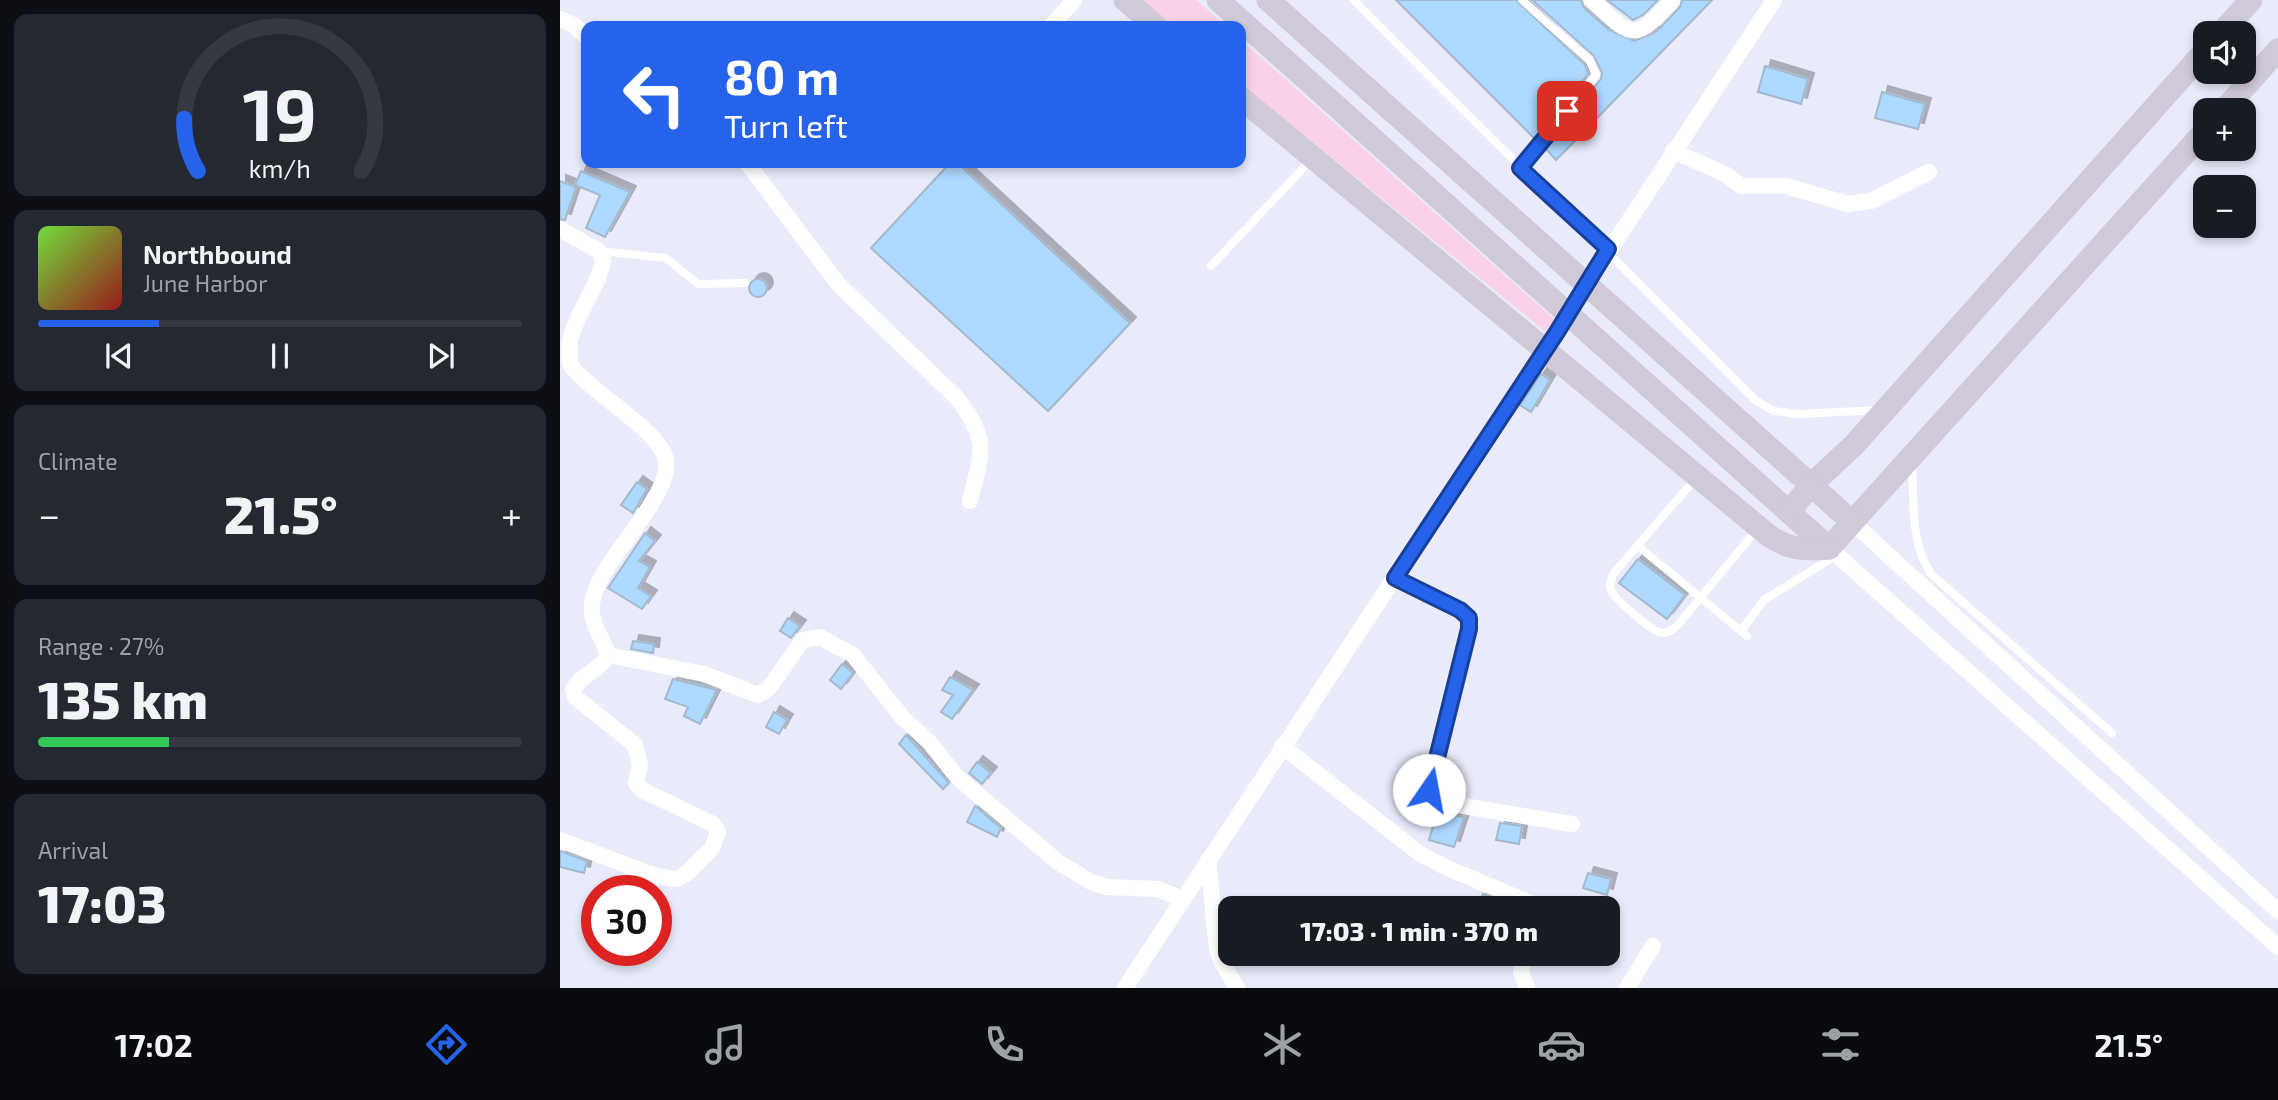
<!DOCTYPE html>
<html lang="en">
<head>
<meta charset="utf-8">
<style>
  body { margin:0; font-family:"Exo 2",sans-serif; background:#242831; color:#f1f3f6; height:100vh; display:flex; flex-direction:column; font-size:26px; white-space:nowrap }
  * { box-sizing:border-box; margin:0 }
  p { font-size:23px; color:#9ea1a6 }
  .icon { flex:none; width:38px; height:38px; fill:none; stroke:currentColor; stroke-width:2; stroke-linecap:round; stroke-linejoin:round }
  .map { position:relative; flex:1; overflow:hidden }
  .sheet { display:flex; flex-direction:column; gap:14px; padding:14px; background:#0d0f14; width:560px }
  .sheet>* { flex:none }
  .guide { position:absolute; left:21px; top:21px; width:665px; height:147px; border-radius:14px; box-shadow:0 4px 10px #0003; background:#2563eb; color:#fff; overflow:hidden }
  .controls { position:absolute; left:1633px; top:21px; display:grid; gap:14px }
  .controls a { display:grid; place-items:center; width:63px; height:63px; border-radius:14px; background:#171b24; box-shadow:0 4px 10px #0003; font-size:35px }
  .speed { position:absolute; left:21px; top:875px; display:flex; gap:14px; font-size:35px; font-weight:700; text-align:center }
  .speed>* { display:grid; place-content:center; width:91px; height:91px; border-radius:50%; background:#171b24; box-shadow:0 4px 10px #0003; line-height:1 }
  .speed .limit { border:10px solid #d22; background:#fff; color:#111 }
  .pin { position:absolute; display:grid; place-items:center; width:60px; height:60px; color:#fff; margin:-30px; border-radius:14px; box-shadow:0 4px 10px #0006 }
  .me { position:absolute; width:77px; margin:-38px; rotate:12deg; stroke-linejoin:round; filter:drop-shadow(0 0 5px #0008) }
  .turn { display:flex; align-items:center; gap:24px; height:147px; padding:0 28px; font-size:32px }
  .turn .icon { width:91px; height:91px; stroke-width:2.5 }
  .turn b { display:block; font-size:49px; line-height:60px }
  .big { font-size:52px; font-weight:800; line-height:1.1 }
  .sheet .widget { flex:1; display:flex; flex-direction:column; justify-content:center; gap:10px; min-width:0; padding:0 24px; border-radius:14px; background:#242831 }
  .sheet .dial { align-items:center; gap:0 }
  .dial svg { height:182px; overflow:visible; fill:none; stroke:#363941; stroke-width:7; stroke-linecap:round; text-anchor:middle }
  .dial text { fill:#f1f3f6; stroke:none }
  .song { display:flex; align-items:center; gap:21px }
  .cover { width:84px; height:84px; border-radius:10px; background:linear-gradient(135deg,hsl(100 70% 55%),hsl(0 70% 35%)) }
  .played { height:7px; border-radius:4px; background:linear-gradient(90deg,#2563eb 25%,#363941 25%) }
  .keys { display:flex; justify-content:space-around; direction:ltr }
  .heat { display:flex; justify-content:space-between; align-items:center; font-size:38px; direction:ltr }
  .charge { height:10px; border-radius:5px; background:linear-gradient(90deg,#34c759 27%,#363941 0) }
  .trip { position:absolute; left:658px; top:896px; width:402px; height:70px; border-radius:14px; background:#171b24; box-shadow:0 4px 10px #0003; font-weight:800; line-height:70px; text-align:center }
  .tab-bar { display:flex; height:112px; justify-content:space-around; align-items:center; background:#090b0e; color:#9ea1a6 }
  .tab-bar .icon { width:49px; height:49px }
  .tab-bar .current { color:#2563eb }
  .tab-bar b { font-size:32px; color:#f1f3f6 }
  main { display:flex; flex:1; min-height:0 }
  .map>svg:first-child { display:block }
  .green { fill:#fbd1e8 }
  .building { fill:#add8ff; stroke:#a3b9cc; stroke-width:2; filter:url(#shadow) }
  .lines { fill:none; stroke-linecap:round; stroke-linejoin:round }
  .lane { stroke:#fff; stroke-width:8 }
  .street { stroke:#fff; stroke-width:16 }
  .secondary { stroke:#d0c9d7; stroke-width:23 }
  .route-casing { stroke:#184099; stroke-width:18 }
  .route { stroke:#2563eb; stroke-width:12 }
</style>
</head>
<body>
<main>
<section class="sheet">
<div class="widget dial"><svg viewBox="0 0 100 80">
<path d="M14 69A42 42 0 1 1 86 69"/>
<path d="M14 69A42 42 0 0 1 8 46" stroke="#2563eb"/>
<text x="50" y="56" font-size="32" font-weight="700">19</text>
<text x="50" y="72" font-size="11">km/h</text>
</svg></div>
<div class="widget">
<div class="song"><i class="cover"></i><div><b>Northbound</b><p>June Harbor</p></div></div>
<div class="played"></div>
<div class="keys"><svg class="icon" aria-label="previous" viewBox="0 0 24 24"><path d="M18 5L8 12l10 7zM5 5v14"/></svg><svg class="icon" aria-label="pause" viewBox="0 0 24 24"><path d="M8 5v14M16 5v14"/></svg><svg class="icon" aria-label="next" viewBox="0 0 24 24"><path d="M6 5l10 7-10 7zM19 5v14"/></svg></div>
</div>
<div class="widget"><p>Climate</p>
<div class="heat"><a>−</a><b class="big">21.5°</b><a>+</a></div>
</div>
<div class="widget"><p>Range · 27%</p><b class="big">135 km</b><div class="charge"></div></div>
<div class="widget"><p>Arrival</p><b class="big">17:03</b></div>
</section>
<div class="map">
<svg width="1718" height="988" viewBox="0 0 1718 988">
  <defs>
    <filter id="shadow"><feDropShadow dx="6" dy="-6" stdDeviation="0" flood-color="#0004"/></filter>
  </defs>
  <rect width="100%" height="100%" fill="#e9ebfb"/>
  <!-- green -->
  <g class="green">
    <polygon points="579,0 636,0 666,26 611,26"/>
    <polygon points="681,40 995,320 985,331 681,84"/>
  </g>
  <!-- building -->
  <g class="building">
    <polygon points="836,0 956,0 1025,65 1028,74 975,139"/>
    <polygon points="972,0 1021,0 1024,8 1049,30 1074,41 1096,32 1120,7 1122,0 1152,0 996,160 985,148 1041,79 1042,73 1034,56"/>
    <polygon points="1047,0 1098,0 1083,15 1073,20"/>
    <polygon points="1205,66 1248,79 1241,104 1198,92"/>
    <polygon points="1322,92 1365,104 1358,129 1315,118"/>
    <polygon points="390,163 397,163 570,323 488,411 311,248"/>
    <polygon points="21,171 70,192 45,237 26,228 40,195 15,185"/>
    <polygon points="0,181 16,187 5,220 0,219"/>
    <circle cx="198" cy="288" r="9"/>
    <polygon points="981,374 990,380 971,412 960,405"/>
    <polygon points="77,482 87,489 73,513 61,505"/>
    <polygon points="85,533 95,541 79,561 90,567 78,588 91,596 82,609 48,588"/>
    <polygon points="1078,559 1125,595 1107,619 1059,583"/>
    <polygon points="228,618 240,626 231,638 220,631"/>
    <polygon points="73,641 94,644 93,653 71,649"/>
    <polygon points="282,664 293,673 281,689 270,680"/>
    <polygon points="390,677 413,690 392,719 381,712 393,695 382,690"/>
    <polygon points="113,679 157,690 140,724 124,716 128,707 105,699"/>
    <polygon points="214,712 227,720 219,734 206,727"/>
    <polygon points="346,735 389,783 383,789 339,744"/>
    <polygon points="417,762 431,773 422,784 409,773"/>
    <polygon points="415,806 441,828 437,837 407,822"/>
    <polygon points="877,812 904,817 894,847 869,840"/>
    <polygon points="940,823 962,826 959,844 936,840"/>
    <polygon points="0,851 27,861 24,873 0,867"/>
    <polygon points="1028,873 1051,879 1047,895 1023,888"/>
    <polygon points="923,894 956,908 916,908"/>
  </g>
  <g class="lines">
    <!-- lane -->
    <g class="lane">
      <path d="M794,0C925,135 1063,265 1195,400L1214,411L1238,414L1319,410"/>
      <polyline points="960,168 1036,75 1030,61 962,0"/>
      <polyline points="39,251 106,258 138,284 185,283"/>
      <polyline points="651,266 750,161"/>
      <path d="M1352,464C1354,502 1350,544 1372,575L1552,733"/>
      <path d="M1136,478L1053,574C1051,580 1049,585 1051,590C1055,600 1093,632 1102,633C1109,633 1112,630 1117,626L1198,528"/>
      <polyline points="1078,546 1187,636"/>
      <polyline points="1181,631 1204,600 1277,555"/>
    </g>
    <!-- street -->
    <g class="street">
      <path d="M1031,0C1072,37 1074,44 1112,0"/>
      <polyline points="0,19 14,25 26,37"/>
      <polyline points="491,26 514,0"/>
      <polyline points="1113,151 1165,174 1181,186 1226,186 1288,204 1311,201 1369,172"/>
      <path d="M187,163L279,285L396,397C430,440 422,451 410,501"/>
      <path d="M0,229L39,251L43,261C36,298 1,326 11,366C36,396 82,419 102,450C127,488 34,561 32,605C30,625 43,637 48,655C40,671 21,674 13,690L15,697L75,745L80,765L76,783L82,790L153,824L158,832L152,848L126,874L117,879L96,876L0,840"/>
      <polyline points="1292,522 1718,911"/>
      <polyline points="1269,548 1718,947"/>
      <polyline points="835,578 900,610 909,618 909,629 869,782 872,798 879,802 1012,824"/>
      <polyline points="48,655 144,674 198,695 209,688 243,640 260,637 293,655 342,717 369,742 398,778 498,862 531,882 547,887 598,889 622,899"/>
      <polyline points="722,746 859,853 885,867 982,908"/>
      <polyline points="648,860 657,949 661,961 677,988"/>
      <polyline points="964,954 961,972 967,988"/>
      <polyline points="565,988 1214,0"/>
      <polyline points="1067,988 1093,946"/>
    </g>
    <!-- secondary -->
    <g class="secondary">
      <polyline points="565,0 596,26"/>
      <polyline points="658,0 1269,548 1645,131"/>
      <polyline points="708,0 1251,485 1294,445 1645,51"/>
      <polyline points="1661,33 1691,0"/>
      <path d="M681,98L1208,535C1229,550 1244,550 1269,548"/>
      <polyline points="1664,110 1718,50"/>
      <polyline points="1229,512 1251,485 1292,522"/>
    </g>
  </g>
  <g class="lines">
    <!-- route casing -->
    <g class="route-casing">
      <polyline id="route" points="869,790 909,629 909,618 900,610 835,578 997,332 1048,249 960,168 1007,111"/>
    </g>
    <!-- route -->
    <use href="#route" class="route"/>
  </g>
</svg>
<div class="controls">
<a><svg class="icon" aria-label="sound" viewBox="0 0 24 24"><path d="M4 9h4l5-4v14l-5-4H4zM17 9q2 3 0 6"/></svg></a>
<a>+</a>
<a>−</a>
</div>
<div class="speed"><div class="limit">30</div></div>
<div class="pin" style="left:1007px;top:111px;background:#d93025"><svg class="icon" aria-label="arrive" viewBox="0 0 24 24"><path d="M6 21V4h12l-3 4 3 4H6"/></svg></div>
<svg class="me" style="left:869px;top:790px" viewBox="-20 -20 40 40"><circle r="19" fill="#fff"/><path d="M0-13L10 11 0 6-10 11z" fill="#2563eb"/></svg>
<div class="trip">17:03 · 1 min · 370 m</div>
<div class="guide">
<div class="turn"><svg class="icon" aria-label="left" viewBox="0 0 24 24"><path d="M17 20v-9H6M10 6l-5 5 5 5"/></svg><div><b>80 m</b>Turn left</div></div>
</div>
</div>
</main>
<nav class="tab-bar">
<b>17:02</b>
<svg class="icon current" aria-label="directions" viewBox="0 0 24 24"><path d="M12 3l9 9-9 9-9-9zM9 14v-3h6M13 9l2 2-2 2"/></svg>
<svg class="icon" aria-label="music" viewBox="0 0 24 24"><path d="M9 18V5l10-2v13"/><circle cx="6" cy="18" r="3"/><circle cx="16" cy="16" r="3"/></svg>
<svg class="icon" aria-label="phone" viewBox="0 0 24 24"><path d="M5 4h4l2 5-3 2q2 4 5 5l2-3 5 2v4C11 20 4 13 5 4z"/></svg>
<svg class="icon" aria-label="climate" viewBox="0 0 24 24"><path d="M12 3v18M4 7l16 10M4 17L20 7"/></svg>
<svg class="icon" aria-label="car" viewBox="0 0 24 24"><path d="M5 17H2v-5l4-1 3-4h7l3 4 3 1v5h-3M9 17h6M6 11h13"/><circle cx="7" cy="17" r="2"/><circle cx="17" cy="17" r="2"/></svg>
<svg class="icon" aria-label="filters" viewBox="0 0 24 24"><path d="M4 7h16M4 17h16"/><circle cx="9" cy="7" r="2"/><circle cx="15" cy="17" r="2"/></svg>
<b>21.5°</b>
</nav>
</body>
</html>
